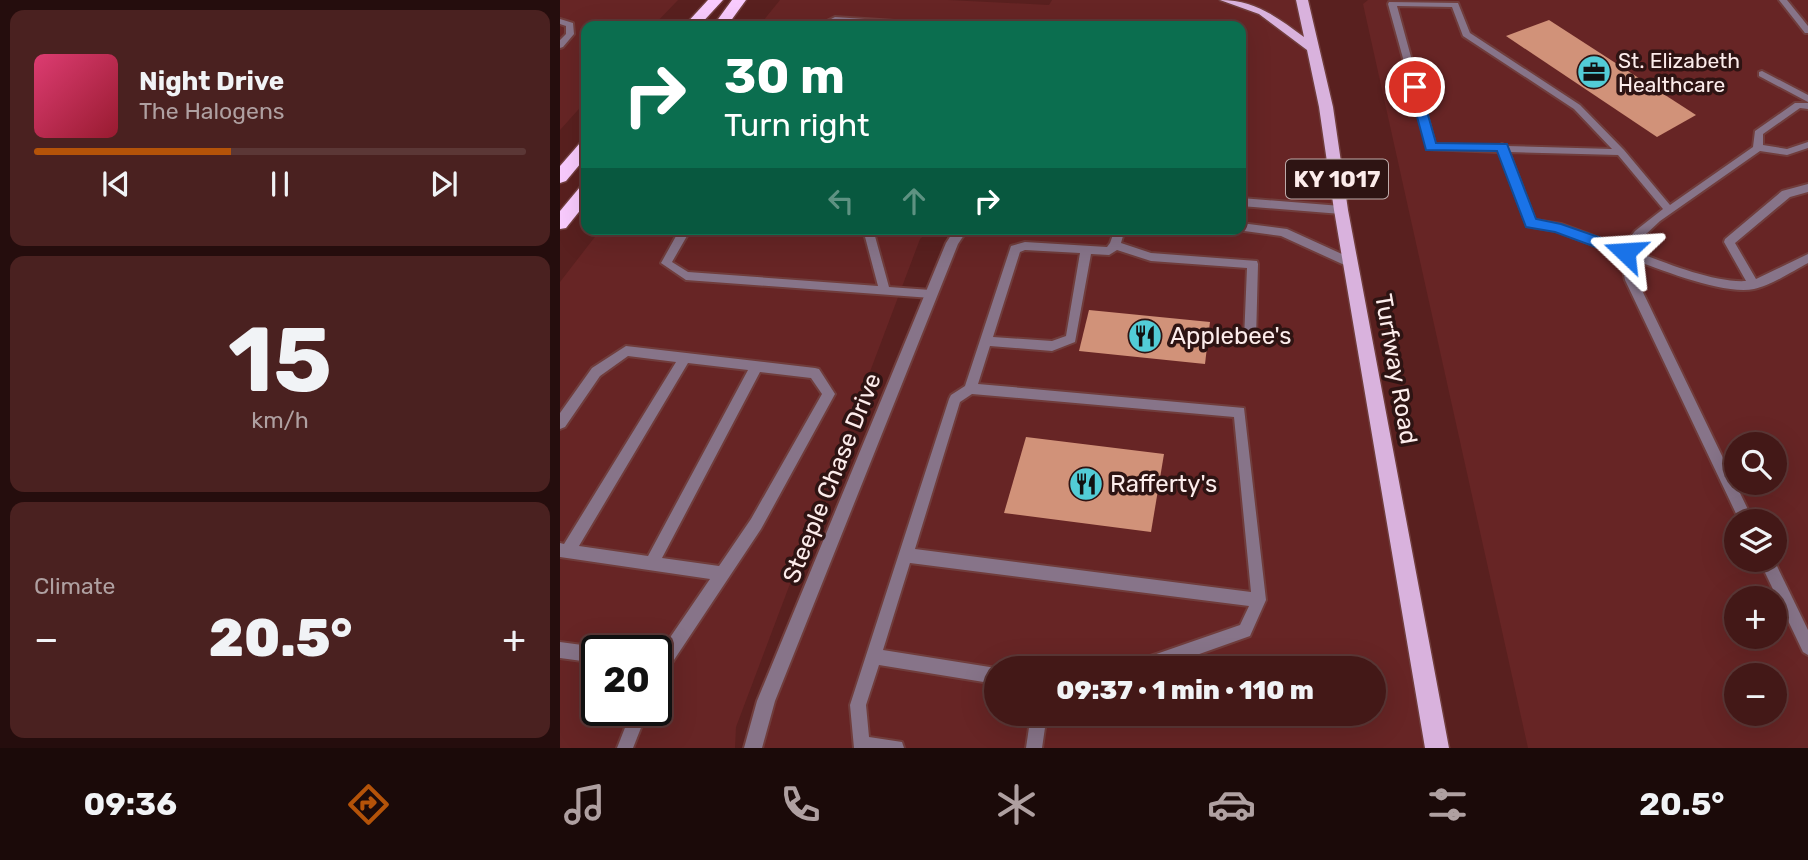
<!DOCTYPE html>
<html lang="en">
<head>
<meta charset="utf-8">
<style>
  body { margin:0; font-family:Rubik,sans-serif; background:#4a2120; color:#f1f3f6; height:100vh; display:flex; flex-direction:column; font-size:26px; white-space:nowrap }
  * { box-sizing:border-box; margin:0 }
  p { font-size:23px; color:#afa0a1 }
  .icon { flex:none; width:38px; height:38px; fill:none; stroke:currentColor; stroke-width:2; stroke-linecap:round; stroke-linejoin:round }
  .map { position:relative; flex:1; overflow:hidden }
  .panel { display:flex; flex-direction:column; gap:10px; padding:10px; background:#250d0d; width:560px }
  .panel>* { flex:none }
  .banner { position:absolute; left:21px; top:21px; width:665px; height:214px; border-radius:14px; box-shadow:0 7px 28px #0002,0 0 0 2px #5b3736; background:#0b6e4f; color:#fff; overflow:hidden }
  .buttons { position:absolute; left:1164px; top:432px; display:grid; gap:14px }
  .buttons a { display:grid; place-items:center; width:63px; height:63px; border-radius:50%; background:#431817; box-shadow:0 7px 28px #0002,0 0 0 2px #5b3736; font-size:35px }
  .speed { position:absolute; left:21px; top:635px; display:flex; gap:14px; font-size:35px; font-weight:700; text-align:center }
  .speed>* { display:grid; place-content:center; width:91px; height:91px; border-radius:50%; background:#431817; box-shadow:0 7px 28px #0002,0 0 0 2px #5b3736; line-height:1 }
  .speed .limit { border:4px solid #111; border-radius:10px; background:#fff; color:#111 }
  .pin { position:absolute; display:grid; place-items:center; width:60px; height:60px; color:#fff; margin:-30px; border:4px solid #fff; border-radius:50%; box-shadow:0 2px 7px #0007 }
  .me { position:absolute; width:77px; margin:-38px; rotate:290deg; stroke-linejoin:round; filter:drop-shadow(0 0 5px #0008) }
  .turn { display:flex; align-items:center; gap:24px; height:147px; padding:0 28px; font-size:32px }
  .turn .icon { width:91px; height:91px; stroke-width:2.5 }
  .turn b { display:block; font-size:49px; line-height:60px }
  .lanes { display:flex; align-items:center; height:66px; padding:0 28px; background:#0003; justify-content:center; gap:35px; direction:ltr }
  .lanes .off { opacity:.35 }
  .big { font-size:52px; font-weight:800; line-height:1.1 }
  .panel .widget { flex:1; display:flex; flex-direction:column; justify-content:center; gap:10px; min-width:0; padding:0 24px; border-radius:14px; background:#4a2120 }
  .panel .dial { align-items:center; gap:0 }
  .dial b { font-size:91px; line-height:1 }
  .song { display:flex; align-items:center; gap:21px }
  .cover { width:84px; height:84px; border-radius:10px; background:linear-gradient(135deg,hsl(340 70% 55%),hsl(350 70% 35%)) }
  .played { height:7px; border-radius:4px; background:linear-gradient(90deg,#b45309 40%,#5b3736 40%) }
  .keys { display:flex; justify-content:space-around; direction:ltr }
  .heat { display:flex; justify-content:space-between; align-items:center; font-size:38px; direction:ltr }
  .trip { position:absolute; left:424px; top:656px; width:402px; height:70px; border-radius:35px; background:#431817; box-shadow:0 7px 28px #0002,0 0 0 2px #5b3736; font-weight:800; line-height:70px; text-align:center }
  .dock { display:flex; height:112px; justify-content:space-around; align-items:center; background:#1b0a09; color:#afa0a1 }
  .dock .icon { width:49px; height:49px }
  .dock .active { color:#b45309 }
  .dock b { font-size:32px; color:#f1f3f6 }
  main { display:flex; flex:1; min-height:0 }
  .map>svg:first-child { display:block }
  .built { fill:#672525; fill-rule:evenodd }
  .building { fill:#d19279 }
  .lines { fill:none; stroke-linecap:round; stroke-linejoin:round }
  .service-casing { stroke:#703d3c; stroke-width:4 }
  .minor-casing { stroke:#703d3c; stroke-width:4 }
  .primary-casing { stroke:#703d3c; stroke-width:3 }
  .motorway-casing { stroke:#703d3c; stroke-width:3 }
  .service { fill:#877489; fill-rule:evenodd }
  .minor { fill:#877489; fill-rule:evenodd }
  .primary { fill:#d9b2dd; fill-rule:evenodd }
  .motorway { fill:#f9cbfe; fill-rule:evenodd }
  .route { fill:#1a73e8; stroke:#114b97; stroke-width:2 }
  .labels { text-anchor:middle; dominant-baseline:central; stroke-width:7; stroke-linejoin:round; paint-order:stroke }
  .far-poi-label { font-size:21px; fill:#fceceb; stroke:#2e1413; text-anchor:start }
  .shield { fill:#2e1413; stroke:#beabaa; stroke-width:2 }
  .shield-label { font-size:23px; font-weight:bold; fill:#fceceb }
  .poi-label { font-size:24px; fill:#fceceb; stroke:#2e1413; text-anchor:start }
  .street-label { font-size:24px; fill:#fceceb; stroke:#2e1413 }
</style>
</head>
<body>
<main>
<section class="panel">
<div class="widget">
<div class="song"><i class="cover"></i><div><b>Night Drive</b><p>The Halogens</p></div></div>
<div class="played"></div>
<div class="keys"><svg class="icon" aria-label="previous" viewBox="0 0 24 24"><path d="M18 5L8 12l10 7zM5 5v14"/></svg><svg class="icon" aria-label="pause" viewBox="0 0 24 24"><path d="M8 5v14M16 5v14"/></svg><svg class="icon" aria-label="next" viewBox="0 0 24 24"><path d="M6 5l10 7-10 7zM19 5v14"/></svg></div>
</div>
<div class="widget dial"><b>15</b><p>km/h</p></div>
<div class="widget"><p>Climate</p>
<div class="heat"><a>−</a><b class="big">20.5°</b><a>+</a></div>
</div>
</section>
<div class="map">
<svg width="1248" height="748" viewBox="0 0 1248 748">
  <rect width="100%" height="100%" fill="#59201f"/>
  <!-- built -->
  <g class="built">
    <polygon points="0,0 118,0 93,26 26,26 26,101 0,130"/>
    <path d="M220,0H388L489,5L492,0H742L877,748H193L402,229H681V26H199ZM436,668H814V714H436Z"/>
    <path d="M808,0H1248V748H968L803,4ZM1176,444H1214V483H1176ZM1176,522H1214V560H1176ZM1176,598H1214V637H1176ZM1176,676H1214V714H1176Z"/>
    <path d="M41,229H371L360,239L176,727L175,748H0V282ZM37,651H96V710H37Z"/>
  </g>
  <!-- building -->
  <g class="building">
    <polygon points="989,20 1136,115 1097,137 946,36"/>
    <polygon points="529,310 650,322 645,364 519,351"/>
    <polygon points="466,437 604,454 591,532 444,513"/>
  </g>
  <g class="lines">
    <!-- service casing -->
    <g class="service-casing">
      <g id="service">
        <polygon points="1219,0 1227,0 1248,26 1248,33 1245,33"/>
        <path d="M829,2L898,3L910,33L1020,105L1064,150L1110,205L1193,147L1195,131L1235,103H1248V109L1240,108L1203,134V145L1227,149L1248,142V148L1227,155L1200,151L1100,221L1083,237L1072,250C1103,262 1154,283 1186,281L1164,242L1165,239L1222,191L1248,184V192L1230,197L1175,243L1196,279L1248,254V263C1233,271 1210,286 1194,289C1164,295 1101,270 1072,259L1077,280L1194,522H1180L1065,280L1060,255L996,231L967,226L939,152L868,149L828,4ZM837,6L892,7L903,36L1014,109L1052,149L946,146L942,144L938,146L875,144ZM949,152L1058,155L1103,209L1075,231L1063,247L1001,224L975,220Z"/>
        <polygon points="275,17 379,24 383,26 346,26 276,22 267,26 257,26"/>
        <polygon points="0,19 13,23 14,34 3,47 0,48 0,40 6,34 6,26 0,24"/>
        <polygon points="1202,71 1248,95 1248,102 1199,76 1199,72"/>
        <polygon points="120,229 131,229 112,262 128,272 318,286 304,233 300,229 313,229 329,287 371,290 377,294 371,298 126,280 101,263"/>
        <path d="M555,229H565L561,243L591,253L697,261L698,264L696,339L694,342H686L684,339L687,268L591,261L557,250L549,255L531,254L515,342L492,351L430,346L418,384L684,408L706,600L690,636L600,668H571L573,662L579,660L680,625L689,606L350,563L323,650L436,668V684L319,665L306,705L309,737L342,742L344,748H294L290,705L389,399L391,395L405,386L450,249L451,246L465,242L547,247L550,243ZM465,250L520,253L506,336L492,341L433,337L460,252ZM412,394L674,417L691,592L355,549L400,402Z"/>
        <path d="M66,346L255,368L259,369L275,394L201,529L102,678L96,680V658L150,579L0,557V543L4,544L116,362L68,356L40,376L5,427L0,429V413L32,368ZM128,363L188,370L88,556L19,546ZM200,372L251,378L262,394L191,519L159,566L102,558Z"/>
        <polygon points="1199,560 1214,560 1248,630 1248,655 1243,652"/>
        <polygon points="0,642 37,647 43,651 37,651 37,663 0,658"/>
        <polygon points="72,710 88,710 73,748 57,748"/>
        <polygon points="471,714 487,714 482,748 466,748"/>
      </g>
    </g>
    <!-- minor casing -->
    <g class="minor-casing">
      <g id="minor">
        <polygon points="681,198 781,206 787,210 781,214 681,206"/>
        <polygon points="681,223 727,229 795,260 797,263 791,268 721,236 677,230 681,229"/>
        <polygon points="395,229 408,229 398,244 215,701 202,748 184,748 197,701 386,243"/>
      </g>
    </g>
    <!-- primary casing -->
    <g class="primary-casing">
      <path id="primary" d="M660,0C695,0 717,17 744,37L736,0H748L773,107L788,210L889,748H865L774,210L759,107L747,50L699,14Z"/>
    </g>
    <!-- motorway casing -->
    <g class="motorway-casing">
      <g id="motorway">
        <polygon points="148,0 163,0 139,26 124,26"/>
        <polygon points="172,0 186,0 167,26 153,26"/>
        <polygon points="26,142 26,157 6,181 0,183 0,166 20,143"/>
        <polygon points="26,185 26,203 6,228 0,229 0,211 20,187"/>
      </g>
    </g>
    <!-- service -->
    <use href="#service" class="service"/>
    <!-- minor -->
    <use href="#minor" class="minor"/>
    <!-- primary -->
    <use href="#primary" class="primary"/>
    <!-- motorway -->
    <use href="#motorway" class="motorway"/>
  </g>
  <!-- route -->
  <polygon class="route" points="855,84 860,87 876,143 947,144 976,219 1001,224 1070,248 1070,256 1060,256 995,232 966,227 937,151 866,150 849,87"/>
  <!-- icons -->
  <defs>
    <g id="office-disc" transform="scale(1.75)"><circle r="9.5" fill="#52ccd6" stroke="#2e1413"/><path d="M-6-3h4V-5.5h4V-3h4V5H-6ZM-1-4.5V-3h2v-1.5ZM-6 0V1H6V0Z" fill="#111"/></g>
    <g id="restaurant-disc" transform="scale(1.75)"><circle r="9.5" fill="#52ccd6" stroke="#2e1413"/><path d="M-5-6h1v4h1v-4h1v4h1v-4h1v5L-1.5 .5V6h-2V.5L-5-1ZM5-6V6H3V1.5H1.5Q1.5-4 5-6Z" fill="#111"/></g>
  </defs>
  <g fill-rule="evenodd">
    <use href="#office-disc" x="1034" y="72"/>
    <use href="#restaurant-disc" x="585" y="336"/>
    <use href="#restaurant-disc" x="526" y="484"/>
  </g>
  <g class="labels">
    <!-- far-poi labels -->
    <g class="far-poi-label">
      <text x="1058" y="60">St. Elizabeth<tspan x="1058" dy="24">Healthcare</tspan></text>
    </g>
    <!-- shield labels -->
    <rect class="shield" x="726" y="159.5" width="102" height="39" rx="5"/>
    <g class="shield-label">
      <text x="777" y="179">KY 1017</text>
    </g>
    <!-- poi labels -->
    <g class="poi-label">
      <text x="610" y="336">Applebee's</text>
      <text x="550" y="484">Rafferty's</text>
    </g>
    <!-- street labels -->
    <g class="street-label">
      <text transform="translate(836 369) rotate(80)">Turfway Road</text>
      <text transform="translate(272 478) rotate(-68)">Steeple Chase Drive</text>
    </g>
  </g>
</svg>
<div class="buttons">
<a><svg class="icon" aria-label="search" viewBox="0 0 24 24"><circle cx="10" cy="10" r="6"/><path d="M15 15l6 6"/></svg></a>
<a><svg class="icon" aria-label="layers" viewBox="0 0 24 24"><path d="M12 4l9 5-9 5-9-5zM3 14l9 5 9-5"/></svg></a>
<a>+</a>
<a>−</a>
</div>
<div class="speed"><div class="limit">20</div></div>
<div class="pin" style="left:855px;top:87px;background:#d93025"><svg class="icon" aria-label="arrive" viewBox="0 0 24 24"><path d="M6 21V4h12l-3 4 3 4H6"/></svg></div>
<svg class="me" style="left:1065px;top:252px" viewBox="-20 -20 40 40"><path d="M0-17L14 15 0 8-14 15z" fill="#1a73e8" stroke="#fff" stroke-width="4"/></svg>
<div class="trip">09:37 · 1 min · 110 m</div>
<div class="banner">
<div class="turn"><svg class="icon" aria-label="right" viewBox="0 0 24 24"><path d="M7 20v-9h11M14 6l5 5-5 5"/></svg><div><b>30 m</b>Turn right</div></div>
<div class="lanes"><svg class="icon off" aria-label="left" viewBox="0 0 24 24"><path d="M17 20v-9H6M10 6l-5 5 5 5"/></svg><svg class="icon off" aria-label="ahead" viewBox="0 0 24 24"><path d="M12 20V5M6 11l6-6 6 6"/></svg><svg class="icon" aria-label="right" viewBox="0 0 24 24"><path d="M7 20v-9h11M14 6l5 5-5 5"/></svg></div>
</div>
</div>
</main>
<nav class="dock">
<b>09:36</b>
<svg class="icon active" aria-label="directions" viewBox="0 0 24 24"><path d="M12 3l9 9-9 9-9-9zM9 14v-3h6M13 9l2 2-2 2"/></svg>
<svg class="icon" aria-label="music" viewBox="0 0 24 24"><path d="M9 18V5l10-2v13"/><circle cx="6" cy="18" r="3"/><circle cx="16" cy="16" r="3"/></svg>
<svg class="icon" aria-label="phone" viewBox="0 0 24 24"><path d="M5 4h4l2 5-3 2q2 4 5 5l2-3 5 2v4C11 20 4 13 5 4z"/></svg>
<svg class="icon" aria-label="climate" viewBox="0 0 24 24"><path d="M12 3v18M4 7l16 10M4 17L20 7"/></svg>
<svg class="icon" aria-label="car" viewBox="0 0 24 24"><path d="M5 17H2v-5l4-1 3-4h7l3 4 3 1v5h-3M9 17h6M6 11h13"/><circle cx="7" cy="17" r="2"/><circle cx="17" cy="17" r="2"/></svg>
<svg class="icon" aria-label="filters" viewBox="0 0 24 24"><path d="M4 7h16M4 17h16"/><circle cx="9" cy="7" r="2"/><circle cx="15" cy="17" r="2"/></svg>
<b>20.5°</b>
</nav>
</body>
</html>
